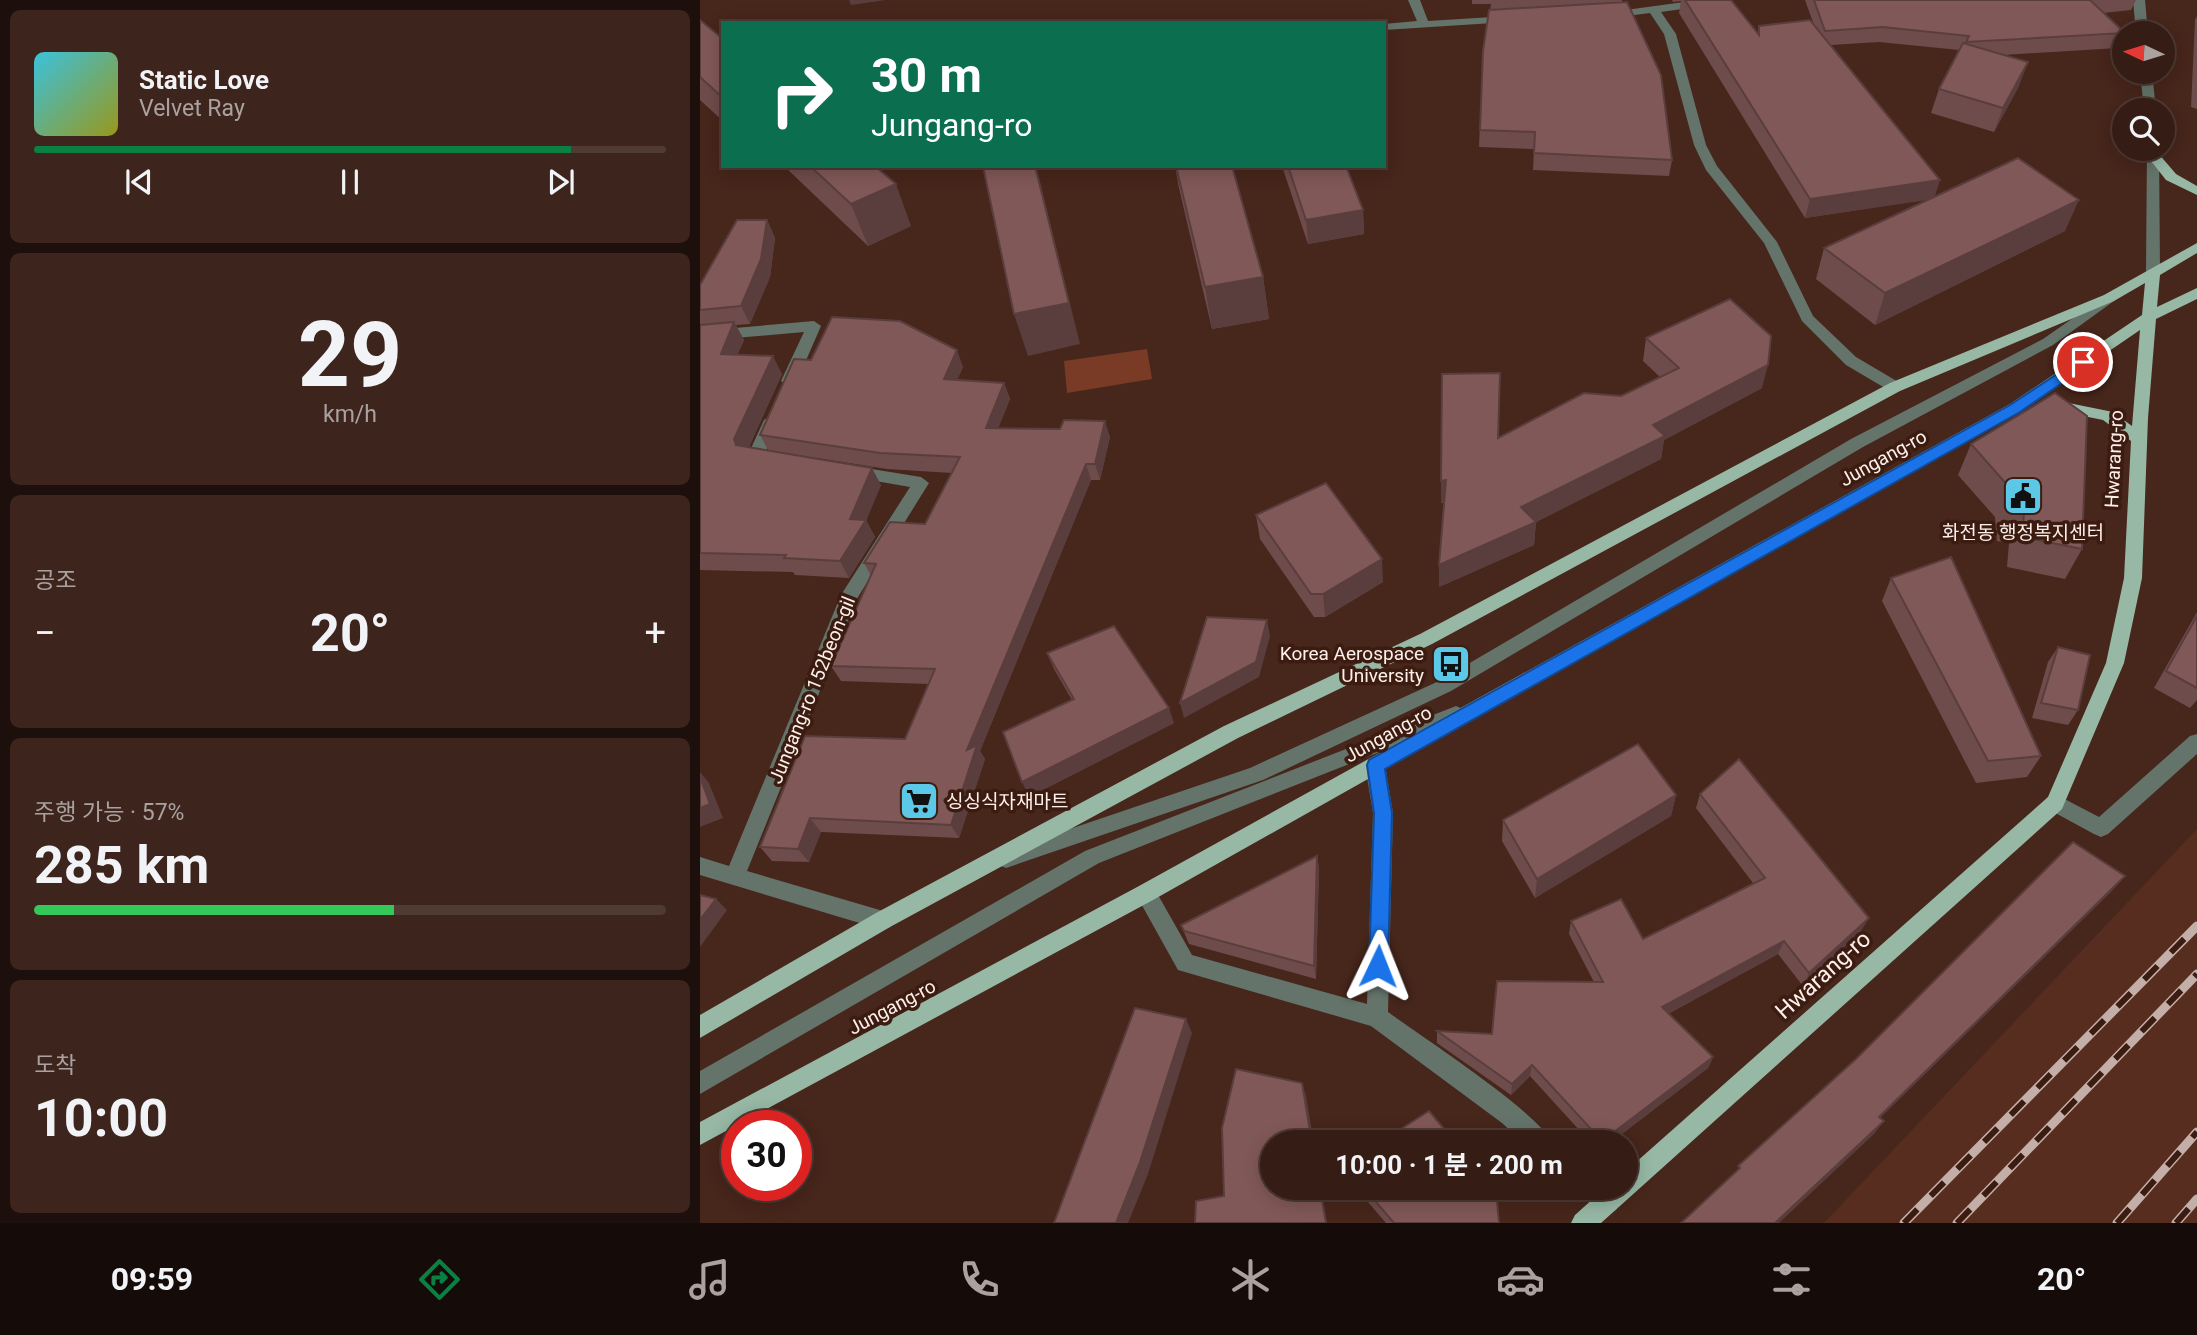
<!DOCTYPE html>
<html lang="ko">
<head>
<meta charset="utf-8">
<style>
  body { margin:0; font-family:Roboto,"Noto Sans KR",sans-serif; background:#3d251d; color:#f1f3f6; height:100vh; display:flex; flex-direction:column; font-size:26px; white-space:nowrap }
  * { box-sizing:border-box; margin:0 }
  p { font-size:23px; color:#aaa1a0 }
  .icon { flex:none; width:38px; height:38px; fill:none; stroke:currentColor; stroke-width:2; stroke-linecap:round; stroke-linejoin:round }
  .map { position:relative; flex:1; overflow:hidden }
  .sheet { display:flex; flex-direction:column; gap:10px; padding:10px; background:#1d0f0b; width:700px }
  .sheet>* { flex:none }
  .guide { position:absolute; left:21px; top:21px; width:665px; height:147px; border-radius:0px; box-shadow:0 4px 18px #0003,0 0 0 2px #4f3a34; background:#0b6e4f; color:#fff; overflow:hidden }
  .needle { width:46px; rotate:274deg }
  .fabs { position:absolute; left:1412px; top:21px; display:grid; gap:14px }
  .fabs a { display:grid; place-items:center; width:63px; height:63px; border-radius:50%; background:#351c14; box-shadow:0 4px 18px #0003,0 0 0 2px #4f3a34; font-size:35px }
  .speed { position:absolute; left:21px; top:1110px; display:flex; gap:14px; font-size:35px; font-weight:700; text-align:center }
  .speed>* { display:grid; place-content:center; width:91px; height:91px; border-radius:50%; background:#351c14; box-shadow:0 4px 18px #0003,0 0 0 2px #4f3a34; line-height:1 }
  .speed .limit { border:10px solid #d22; background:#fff; color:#111 }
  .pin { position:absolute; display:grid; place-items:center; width:60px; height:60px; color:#fff; margin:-30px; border:4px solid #fff; border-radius:50%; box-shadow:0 2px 7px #0007 }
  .me { position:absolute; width:77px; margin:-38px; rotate:2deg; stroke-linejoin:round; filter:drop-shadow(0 0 5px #0008) }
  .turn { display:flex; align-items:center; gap:24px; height:147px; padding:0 35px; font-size:32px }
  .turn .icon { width:91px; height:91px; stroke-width:2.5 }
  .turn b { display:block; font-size:49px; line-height:60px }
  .big { font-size:52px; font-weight:700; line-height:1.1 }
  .sheet .card { flex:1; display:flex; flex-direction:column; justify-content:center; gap:10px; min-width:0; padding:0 24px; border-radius:10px; background:#3d251d }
  .sheet .dial { align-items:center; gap:0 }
  .dial b { font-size:91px; line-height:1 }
  .song { display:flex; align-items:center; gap:21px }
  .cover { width:84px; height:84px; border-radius:10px; background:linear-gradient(135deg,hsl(190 70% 55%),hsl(60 70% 35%)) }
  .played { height:7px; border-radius:4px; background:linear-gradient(90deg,#0b8043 85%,#4f3a34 85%) }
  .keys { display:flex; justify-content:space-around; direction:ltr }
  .heat { display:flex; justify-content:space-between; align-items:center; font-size:38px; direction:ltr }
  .charge { height:10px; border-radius:5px; background:linear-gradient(90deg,#34c759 57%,#4f3a34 0) }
  .trip { position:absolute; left:560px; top:1130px; width:378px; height:70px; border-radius:35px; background:#351c14; box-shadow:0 4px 18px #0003,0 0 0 2px #4f3a34; font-weight:700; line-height:70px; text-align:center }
  .menu { display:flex; height:112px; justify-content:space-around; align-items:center; background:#150b08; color:#aaa1a0 }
  .menu .icon { width:49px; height:49px }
  .menu .active { color:#0b8043 }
  .menu b { font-size:32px; color:#f1f3f6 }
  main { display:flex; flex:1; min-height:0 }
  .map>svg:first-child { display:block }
  .built { fill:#562d1f }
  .green { fill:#793b26 }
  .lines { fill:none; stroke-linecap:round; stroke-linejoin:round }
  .minor { fill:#64746b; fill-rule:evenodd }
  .major { fill:#97b8a5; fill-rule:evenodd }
  .rail-casing { stroke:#c3afa8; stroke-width:9 }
  .rail { stroke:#3c1c11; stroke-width:6; stroke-dasharray:19; stroke-linecap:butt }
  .wall { fill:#6e4c4b }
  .shaded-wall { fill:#5a3e3d }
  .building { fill:#805857; stroke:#5a3e3d; stroke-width:2 }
  .route { fill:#1a73e8; stroke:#114b97; stroke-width:2 }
  .labels { text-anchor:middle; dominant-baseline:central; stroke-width:7; stroke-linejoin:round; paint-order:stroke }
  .street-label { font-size:19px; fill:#fdefea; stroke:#3c1c11 }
  .poi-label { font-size:19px; fill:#fdefea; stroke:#3c1c11 }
  .near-street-label { font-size:23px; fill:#fdefea; stroke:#3c1c11 }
</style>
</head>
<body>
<main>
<section class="sheet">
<div class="card">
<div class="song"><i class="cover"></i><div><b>Static Love</b><p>Velvet Ray</p></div></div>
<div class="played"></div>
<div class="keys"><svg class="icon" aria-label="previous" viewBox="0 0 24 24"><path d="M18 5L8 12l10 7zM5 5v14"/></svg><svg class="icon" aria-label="pause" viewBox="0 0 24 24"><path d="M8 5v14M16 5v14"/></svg><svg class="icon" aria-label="next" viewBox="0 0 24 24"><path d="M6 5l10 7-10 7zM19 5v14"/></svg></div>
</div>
<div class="card dial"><b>29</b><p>km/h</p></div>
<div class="card"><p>공조</p>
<div class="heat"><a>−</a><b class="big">20°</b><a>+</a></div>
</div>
<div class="card"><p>주행 가능 · 57%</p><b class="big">285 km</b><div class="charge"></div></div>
<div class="card"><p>도착</p><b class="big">10:00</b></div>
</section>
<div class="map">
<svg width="1497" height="1223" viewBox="0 0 1497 1223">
  <rect width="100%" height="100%" fill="#47261b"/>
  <!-- built -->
  <polygon class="built" points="1497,829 1497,1223 1124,1223"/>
  <!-- green -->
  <polygon class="green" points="447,349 452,379 367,393 364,361"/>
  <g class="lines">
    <!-- minor -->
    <g class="minor">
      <polygon points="708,0 720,0 728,21 809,16 815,19 809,22 684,30 684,24 717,21"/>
      <polygon points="999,0 1031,0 1025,3 961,12 976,34 1006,145 1017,166 1077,242 1113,316 1156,357 1200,383 1203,387 1200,391 1190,391 1146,365 1102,321 1064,243 1006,170 994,145 964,34 950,13 911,18 905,15 911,12"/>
      <polygon points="1433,0 1445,0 1448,33 1436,33"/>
      <polygon points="1440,72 1452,72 1456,110 1444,110"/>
      <polygon points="1447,149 1459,149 1460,271 1453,275 1446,271"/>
      <polygon points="1409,293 1414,295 1414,301 1353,345 1163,447 751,691 563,780 306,868 299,865 296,859 299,853 550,768 739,681 1151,439 1343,339"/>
      <polygon points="114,321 121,326 97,381 89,386 81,381 104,332 0,341 0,331"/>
      <polygon points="72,415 80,420 65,453 76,455 78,459 70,465 49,461 47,457 64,420"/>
      <polygon points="153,466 221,477 229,483 158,597 47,871 190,913 193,920 190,927 183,930 0,875 0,857 29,866 141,595 210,487 147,476 145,472"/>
      <polygon points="756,706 763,709 765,714 763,719 399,863 0,1094 0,1071 385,851"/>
      <polygon points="1497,734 1497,754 1408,834 1401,837 1394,834 1348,809 1345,803 1348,797 1355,794 1399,817 1490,736"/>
      <path d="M675,757L682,759L685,765L693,813L688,1012C719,1035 841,1114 852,1143H824L802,1123L671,1026L478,970L439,900L436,893L439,886L446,884L453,886L492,955L667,1004L673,813L665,765L668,759Z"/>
      <path d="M880,1188H910L920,1202L916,1210L908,1214C896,1209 885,1200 880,1188Z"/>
    </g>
    <!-- major -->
    <g class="major">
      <polygon points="1453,152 1458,153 1476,174 1497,186 1497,195 1466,180 1447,156"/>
      <polygon points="1497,243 1497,253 1460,275 1457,307 1497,288 1497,299 1456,319 1448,418 1442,578 1424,663 1362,809 901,1223 871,1223 875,1215 905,1188 926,1188 926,1171 1348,797 1406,663 1424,578 1431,441 1403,420 1354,410 1346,405 1354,400 1413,412 1432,426 1440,330 1320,412 453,900 0,1145 0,1122 439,886 1310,404 1442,315 1445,283 1414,301 1200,391 732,644 538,738 190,927 0,1038 0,1015 176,913 524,726 720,634 1190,383 1404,295"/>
    </g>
    <!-- rail casing -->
    <g class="rail-casing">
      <g id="rail">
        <polyline points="1204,1223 1497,926"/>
        <polyline points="1257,1223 1497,974"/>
        <polyline points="1417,1223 1497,1132"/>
        <polyline points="1476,1223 1497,1199"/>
      </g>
    </g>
    <!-- rail -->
    <use href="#rail" class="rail"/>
  </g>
  <!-- wall -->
  <g class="wall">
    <polygon points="772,0 922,0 922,2 972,160 969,176 833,170 834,149 779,147 783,51 791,4 772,4"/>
    <polygon points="972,0 1031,0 1058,34 1059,26 1114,25 1105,0 1436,0 1431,10 1403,13 1425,33 1418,48 1303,55 1319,86 1294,132 1231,113 1239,89 1259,50 1179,42 1131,45 1234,197 1365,231 1175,325 1116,279 1124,248 1230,199 1105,218 979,13 981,1 973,2"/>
    <polygon points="1497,16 1497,109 1491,107 1495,20"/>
    <polygon points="0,20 23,39 23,121 0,100"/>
    <polygon points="84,166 175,166 211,226 168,246"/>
    <polygon points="475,166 532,166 563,277 569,319 512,329 479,188"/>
    <polygon points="582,166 646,166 663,210 664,234 608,244"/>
    <polygon points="67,220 75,238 70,277 50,324 36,325 44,340 37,355 82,374 49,447 68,450 60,435 263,367 257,380 304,383 310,399 298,428 410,437 400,480 391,480 280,751 285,759 259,838 121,832 109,862 72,861 60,847 205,739 229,684 141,681 131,666 171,576 164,563 225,524 252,473 187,469 117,458 181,485 166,520 175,537 149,578 95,575 93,572 0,570 0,285"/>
    <polygon points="946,338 1062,388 964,440 961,459 836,522 834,545 739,587 744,503 741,503 798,438 921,396 960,377 943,361"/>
    <polygon points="1271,444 1382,549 1365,579 1307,567 1309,543 1297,541 1295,517 1258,475"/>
    <polygon points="556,515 683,582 625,617 614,617 560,539"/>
    <polygon points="1191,578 1341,756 1327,777 1276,783 1182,601"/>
    <polygon points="1497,612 1497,700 1490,708 1454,688"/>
    <polygon points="1358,647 1378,710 1368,725 1332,718 1348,662"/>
    <polygon points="347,653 474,723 329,797 372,700 354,669"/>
    <polygon points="1000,794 1161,931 1103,986 1078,954 968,1014 1013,1057 1008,1068 910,1143 891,1143 830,1076 811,1095 737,1043 737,1031 792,1034 894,982 869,934 871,921 943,939 1053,883 996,808"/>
    <polygon points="976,795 971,816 835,898 802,841 803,820"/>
    <polygon points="617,856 619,869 616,979 489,944 481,925"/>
    <polygon points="656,1188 794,1188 799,1223 686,1223"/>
  </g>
  <!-- shaded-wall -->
  <g class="shaded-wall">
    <polygon points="149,0 186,0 151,5"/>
    <polygon points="1328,62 1319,86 1294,132 1303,108"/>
    <polygon points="335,166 336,166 380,344 328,356 314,314"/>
    <polygon points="1240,180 1234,199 1105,218 1110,199"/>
    <polygon points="196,184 211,226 168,246 151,204"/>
    <polygon points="1379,200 1365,231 1175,325 1185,293"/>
    <polygon points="663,210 664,234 608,244 606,220"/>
    <polygon points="67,220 75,238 70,277 50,324 41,306"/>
    <polygon points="563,277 569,319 512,329 505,287"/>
    <polygon points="34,322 44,340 30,372 21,354"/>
    <polygon points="257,350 263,367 250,396 244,379"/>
    <polygon points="73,356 82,374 45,456 36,445 34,439"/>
    <polygon points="1068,365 1062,388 964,440 961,459 836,522 834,545 739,587 739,565 821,507 953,425"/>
    <polygon points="304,383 310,399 292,444 286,428"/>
    <polygon points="405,421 410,437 400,480 395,464"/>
    <polygon points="386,464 391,480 280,751 285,759 259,838 251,825 267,750"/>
    <polygon points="172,468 181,485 166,521 166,520 175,537 149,578 140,561 150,519"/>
    <polygon points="746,480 746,502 741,503 741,481"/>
    <polygon points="682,559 683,582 625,617 623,594"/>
    <polygon points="567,620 570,636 559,677 484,718 480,703"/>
    <polygon points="469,708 474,723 329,797 322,782"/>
    <polygon points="0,772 9,783 23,818 0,827"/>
    <polygon points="976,795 971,816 835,898 837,879"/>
    <polygon points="110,818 121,832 109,862 98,849"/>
    <polygon points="617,856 619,869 616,979 614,966"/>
    <polygon points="1425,876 1411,892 1169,1129 1179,1117"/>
    <polygon points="16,899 27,910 0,947 0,920"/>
    <polygon points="1169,918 1161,931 1103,986 1109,973"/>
    <polygon points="1084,941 1078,954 958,1019 962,1007"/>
    <polygon points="486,1019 492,1033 448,1174 428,1223 416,1223"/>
    <polygon points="1013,1057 1008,1068 910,1143 901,1143 902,1141"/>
    <polygon points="832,1065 830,1076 811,1095 812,1084"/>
    <polygon points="602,1083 606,1096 614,1143 612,1143"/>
    <polygon points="1184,1121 1174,1134 1079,1223 1075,1223"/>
    <polygon points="620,1188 621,1188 627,1223 626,1223"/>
  </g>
  <!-- building -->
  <g class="building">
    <polygon points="985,0 1031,0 1059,35 1059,26 1110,20 1240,180 1110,199"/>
    <polygon points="1114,0 1390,0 1425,33 1266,42 1269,36 1183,27 1125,31"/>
    <polygon points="927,2 961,75 972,160 834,153 835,132 780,130 783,51 789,10"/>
    <polygon points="0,20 23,39 23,98 0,77"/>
    <polygon points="1263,43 1328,62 1303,108 1239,89"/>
    <polygon points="1318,158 1379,200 1185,293 1124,248"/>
    <polygon points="110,166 175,166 196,184 151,204"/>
    <polygon points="283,166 335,166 369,303 314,314"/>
    <polygon points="476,166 532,166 563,277 505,287"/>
    <polygon points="588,166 646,166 663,210 606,220"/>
    <polygon points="37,220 67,220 61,259 41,306 0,310 0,285"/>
    <polygon points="1030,299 1071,336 1068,365 953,425 965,436 821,507 836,522 739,565 746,480 741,481 742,374 800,373 798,438 884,393 921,396 979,368 946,338"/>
    <polygon points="132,317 200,321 257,350 244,379 304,383 286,428 360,429 364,420 405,421 395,464 386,464 267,750 277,745 251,825 110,818 98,849 60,847 105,736 205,739 235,669 131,666 176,564 164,563 190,522 225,524 260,457 180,453 60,435 94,359 111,360"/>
    <polygon points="34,322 21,354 73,356 34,439 36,445 172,468 150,519 166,520 140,561 84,558 86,555 0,553 0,325"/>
    <polygon points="1355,393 1387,416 1382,549 1322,537 1324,513 1312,510 1309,487 1271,444"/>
    <polygon points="626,483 682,559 623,594 611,594 556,515"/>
    <polygon points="1251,557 1341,756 1288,761 1191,578"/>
    <polygon points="1497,616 1497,688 1466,671"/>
    <polygon points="507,617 567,620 556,662 480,703"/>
    <polygon points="414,626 469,708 322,782 303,732 374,699 347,653"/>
    <polygon points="1358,647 1390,655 1378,710 1341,703"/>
    <polygon points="938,744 976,795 837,879 803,820"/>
    <polygon points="1039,759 1169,918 1109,973 1084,941 962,1007 1013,1057 902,1141 832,1065 812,1084 737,1031 792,1034 797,981 903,982 871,921 921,899 943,939 1065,878 1000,794"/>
    <polygon points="0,777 10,804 0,808"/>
    <polygon points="1373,842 1425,876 1179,1117 1184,1121 1075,1223 981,1223 1040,1168 1038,1166 1156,1059"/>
    <polygon points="617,856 614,966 484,931 481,925"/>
    <polygon points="0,895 16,899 0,920"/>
    <polygon points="435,1008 486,1019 440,1162 416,1223 354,1223"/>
    <polygon points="536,1069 602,1083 612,1143 572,1143 572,1188 620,1188 626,1223 495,1223 496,1201 524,1196 522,1128"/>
    <polygon points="729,1111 756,1143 679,1143"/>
    <polygon points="664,1188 794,1188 796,1191 799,1223 694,1223"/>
  </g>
  <!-- route -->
  <polygon class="route" points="1383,357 1390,362 1388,365 1320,412 685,769 692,813 688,966 685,972 678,975 671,972 669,966 674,813 667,765 669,760 1310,405"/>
  <!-- icons -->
  <defs>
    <g id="civic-square" transform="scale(2.0125)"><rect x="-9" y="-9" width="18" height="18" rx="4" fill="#5bc8e7" stroke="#3c1c11"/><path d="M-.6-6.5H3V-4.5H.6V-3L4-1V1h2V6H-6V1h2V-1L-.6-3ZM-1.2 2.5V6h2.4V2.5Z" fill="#111"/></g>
    <g id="bus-square" transform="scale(2.0125)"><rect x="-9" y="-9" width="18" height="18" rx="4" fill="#5bc8e7" stroke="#3c1c11"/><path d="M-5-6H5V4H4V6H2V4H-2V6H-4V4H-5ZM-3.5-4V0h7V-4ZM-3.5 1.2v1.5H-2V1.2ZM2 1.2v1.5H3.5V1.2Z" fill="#111"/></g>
    <g id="supermarket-square" transform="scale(2.0125)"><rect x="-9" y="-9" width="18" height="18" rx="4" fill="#5bc8e7" stroke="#3c1c11"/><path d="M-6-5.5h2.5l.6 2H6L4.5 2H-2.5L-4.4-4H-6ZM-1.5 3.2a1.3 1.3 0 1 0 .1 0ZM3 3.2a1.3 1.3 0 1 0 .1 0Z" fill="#111"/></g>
  </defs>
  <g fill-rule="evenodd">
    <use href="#civic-square" x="1323" y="496"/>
    <use href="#bus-square" x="751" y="664"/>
    <use href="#supermarket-square" x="219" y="801"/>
  </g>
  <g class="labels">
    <!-- street labels -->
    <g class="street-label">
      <text transform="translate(1183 458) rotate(-29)">Jungang-ro</text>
      <text transform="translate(1414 459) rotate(-87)">Hwarang-ro</text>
      <text transform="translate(112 690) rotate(-68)">Jungang-ro 152beon-gil</text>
      <text transform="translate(688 734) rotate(-29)">Jungang-ro</text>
      <text transform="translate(192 1007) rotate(-28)">Jungang-ro</text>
    </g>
    <!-- poi labels -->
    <g class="poi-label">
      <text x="1323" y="532">화전동 행정복지센터</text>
      <text x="724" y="653" text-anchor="end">Korea Aerospace<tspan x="724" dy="22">University</tspan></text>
      <text x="246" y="801" text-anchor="start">싱싱식자재마트</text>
    </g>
    <!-- near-street labels -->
    <g class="near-street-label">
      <text transform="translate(1123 975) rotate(-42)">Hwarang-ro</text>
    </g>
  </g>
</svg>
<div class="fabs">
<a><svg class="needle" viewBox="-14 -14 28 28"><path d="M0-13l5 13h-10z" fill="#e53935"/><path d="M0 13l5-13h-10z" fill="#aaa1a0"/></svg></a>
<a><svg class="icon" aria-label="search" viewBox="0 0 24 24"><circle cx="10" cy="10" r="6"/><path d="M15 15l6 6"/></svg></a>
</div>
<div class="speed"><div class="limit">30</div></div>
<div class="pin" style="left:1383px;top:362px;background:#d93025"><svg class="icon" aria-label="arrive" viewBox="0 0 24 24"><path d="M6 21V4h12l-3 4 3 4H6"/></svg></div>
<svg class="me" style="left:678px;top:966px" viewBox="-20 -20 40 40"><path d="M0-17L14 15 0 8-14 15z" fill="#1a73e8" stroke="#fff" stroke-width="4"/></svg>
<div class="trip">10:00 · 1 분 · 200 m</div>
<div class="guide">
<div class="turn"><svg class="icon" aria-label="right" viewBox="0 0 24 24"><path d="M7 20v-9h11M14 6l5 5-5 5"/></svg><div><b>30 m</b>Jungang-ro</div></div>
</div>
</div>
</main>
<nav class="menu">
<b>09:59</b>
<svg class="icon active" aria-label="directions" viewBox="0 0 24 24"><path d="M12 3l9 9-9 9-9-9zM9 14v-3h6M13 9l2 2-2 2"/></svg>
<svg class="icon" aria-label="music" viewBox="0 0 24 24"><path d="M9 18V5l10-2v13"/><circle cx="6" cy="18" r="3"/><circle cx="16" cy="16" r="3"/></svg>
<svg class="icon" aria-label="phone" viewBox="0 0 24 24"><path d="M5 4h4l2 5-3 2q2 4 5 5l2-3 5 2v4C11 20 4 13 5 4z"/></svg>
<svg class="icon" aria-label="climate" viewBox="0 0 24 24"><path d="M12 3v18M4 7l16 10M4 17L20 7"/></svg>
<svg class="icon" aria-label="car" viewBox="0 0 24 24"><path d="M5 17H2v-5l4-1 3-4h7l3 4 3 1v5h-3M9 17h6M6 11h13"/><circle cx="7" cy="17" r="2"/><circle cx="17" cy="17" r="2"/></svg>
<svg class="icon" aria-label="filters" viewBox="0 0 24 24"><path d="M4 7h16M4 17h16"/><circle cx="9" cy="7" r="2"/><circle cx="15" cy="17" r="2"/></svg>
<b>20°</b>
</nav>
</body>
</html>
